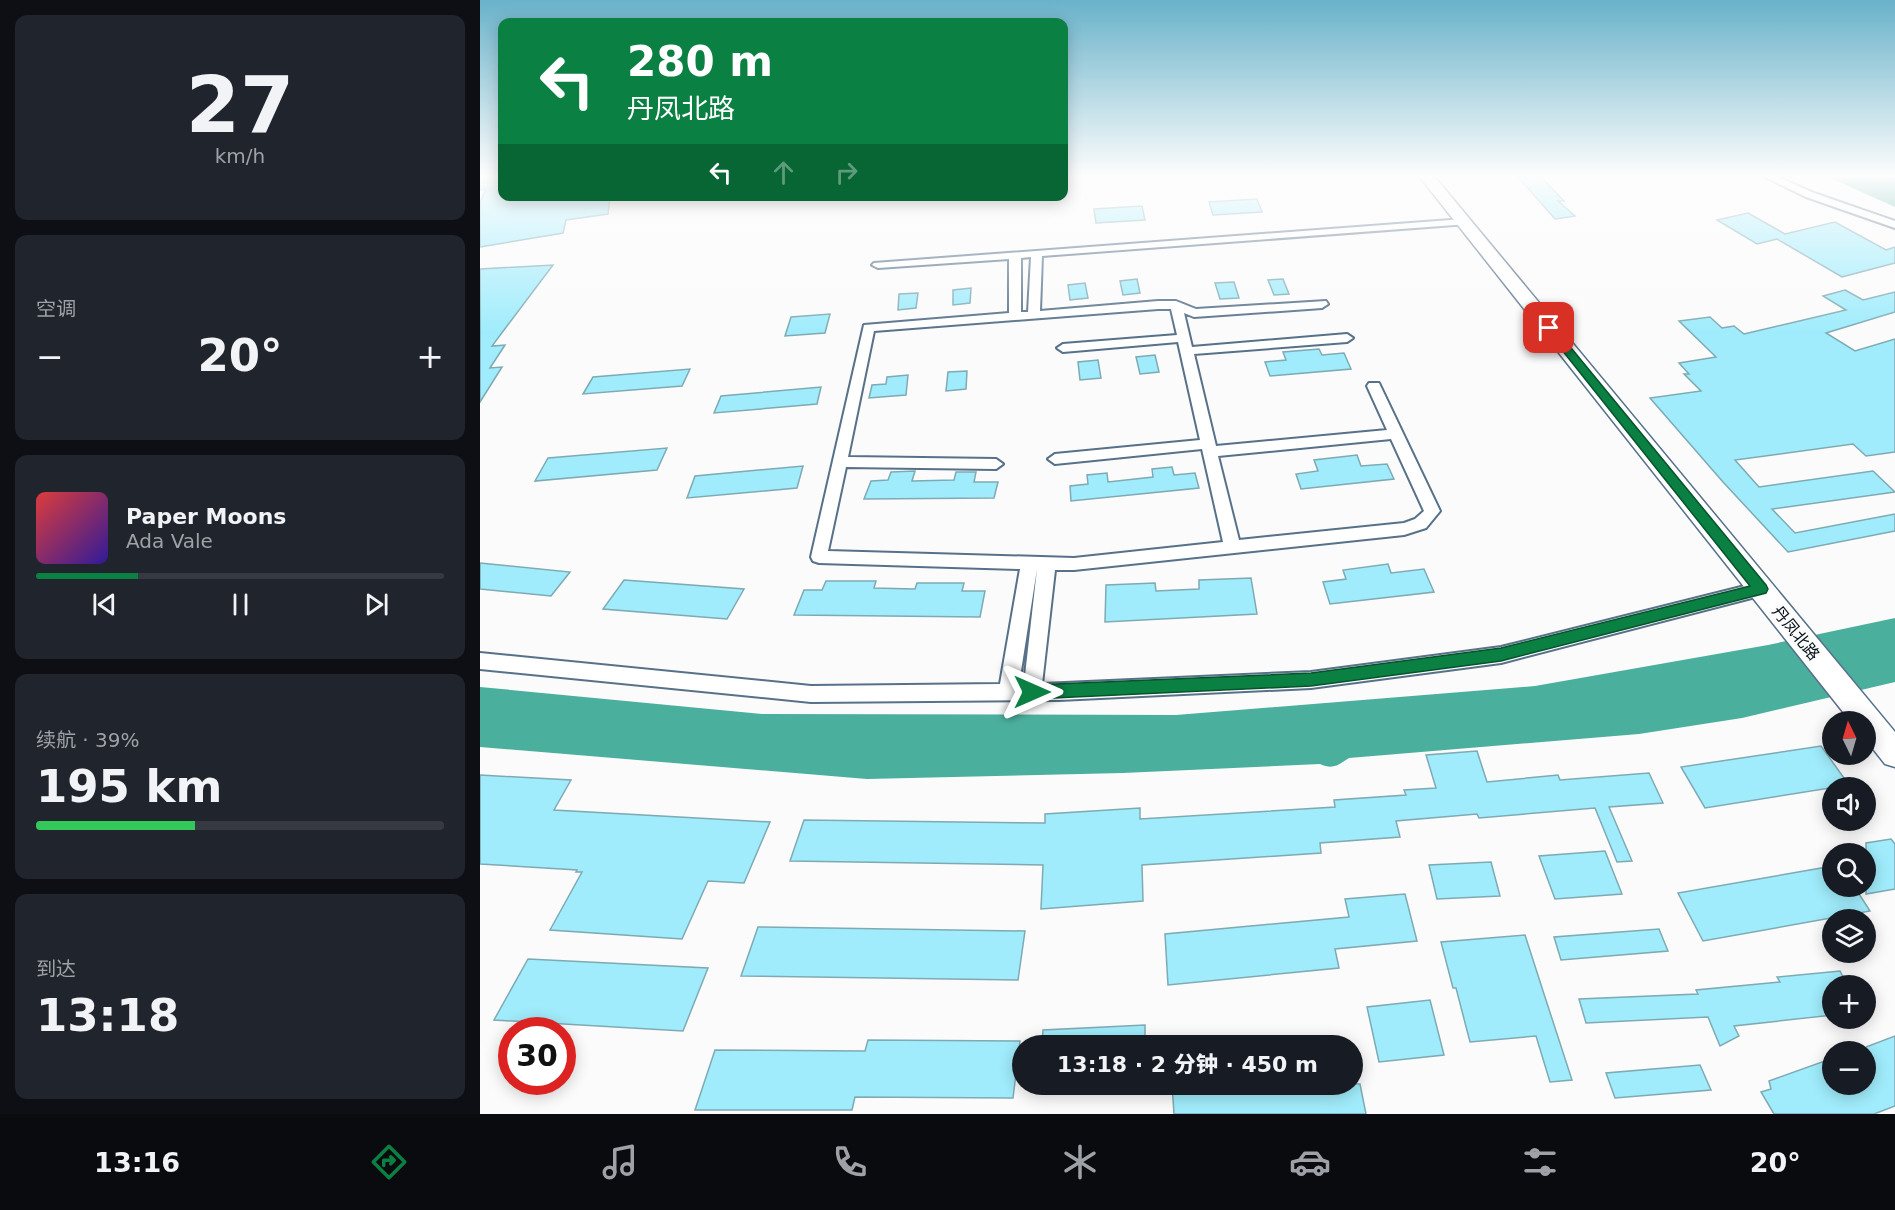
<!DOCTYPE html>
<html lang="zh">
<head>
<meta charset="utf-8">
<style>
  body { margin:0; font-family:"DejaVu Sans","Noto Sans SC",sans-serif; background:#20242c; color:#f1f3f6; height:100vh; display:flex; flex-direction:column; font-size:22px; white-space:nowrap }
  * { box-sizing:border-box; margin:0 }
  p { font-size:20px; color:#9ea1a6 }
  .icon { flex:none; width:33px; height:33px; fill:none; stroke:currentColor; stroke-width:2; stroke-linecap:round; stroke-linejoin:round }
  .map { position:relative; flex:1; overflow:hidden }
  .side { display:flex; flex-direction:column; gap:15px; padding:15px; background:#0d0f14; width:480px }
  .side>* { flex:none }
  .top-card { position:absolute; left:18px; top:18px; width:570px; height:183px; border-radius:12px; box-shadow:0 3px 15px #0003; background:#0b8043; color:#fff; overflow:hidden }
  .needle { width:39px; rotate:355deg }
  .controls { position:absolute; left:1342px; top:711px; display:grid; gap:12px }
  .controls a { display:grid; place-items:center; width:54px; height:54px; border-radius:50%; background:#171b24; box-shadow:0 3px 15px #0003; font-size:30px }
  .speed { position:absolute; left:18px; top:1017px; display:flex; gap:12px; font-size:30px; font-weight:700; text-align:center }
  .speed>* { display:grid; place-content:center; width:78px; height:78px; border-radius:50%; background:#171b24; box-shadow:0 3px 15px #0003; line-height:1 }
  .speed .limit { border:9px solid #d22; background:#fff; color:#111 }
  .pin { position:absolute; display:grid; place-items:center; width:51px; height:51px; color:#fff; margin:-26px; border-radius:12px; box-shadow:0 3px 9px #0006 }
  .me { position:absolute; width:66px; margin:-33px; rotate:90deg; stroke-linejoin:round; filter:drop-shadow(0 0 4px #0008) }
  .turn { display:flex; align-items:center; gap:21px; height:126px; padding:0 30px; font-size:27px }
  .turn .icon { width:78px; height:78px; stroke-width:2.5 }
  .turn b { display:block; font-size:42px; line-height:51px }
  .lanes { display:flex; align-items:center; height:57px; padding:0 30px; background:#0003; justify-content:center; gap:30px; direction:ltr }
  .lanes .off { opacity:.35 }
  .big { font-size:45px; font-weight:800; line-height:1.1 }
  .side .tile { flex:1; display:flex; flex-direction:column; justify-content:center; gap:9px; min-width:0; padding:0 21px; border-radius:12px; background:#20242c }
  .side .dial { align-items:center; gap:0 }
  .dial b { font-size:78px; line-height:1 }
  .song { display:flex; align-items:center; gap:18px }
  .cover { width:72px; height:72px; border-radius:9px; background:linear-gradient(135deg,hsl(0 70% 55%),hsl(250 70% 35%)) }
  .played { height:6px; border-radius:3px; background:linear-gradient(90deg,#0b8043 25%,#363941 25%) }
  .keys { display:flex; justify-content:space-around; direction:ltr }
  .heat { display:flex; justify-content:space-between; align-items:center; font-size:33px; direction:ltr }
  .charge { height:9px; border-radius:4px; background:linear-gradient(90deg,#34c759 39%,#363941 0) }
  .trip { position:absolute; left:532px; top:1035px; width:351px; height:60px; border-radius:30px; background:#171b24; box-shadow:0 3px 15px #0003; font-weight:800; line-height:60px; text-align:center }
  .tab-bar { display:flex; height:96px; justify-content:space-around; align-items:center; background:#090b0e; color:#9ea1a6 }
  .tab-bar .icon { width:42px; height:42px }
  .tab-bar .active { color:#0b8043 }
  .tab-bar b { font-size:27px; color:#f1f3f6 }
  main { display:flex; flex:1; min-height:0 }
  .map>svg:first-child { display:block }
  .water { fill:#4baf9d }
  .building { fill:#a0ecfc; stroke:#7eaab3; stroke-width:1.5 }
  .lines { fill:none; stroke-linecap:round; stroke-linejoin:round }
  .street-casing { stroke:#577189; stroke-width:4 }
  .secondary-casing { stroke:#577189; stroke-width:3 }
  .street { fill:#fff; fill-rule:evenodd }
  .secondary { fill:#fff; fill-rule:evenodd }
  .route { fill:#0b8043; stroke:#07532c; stroke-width:1.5 }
  .labels { text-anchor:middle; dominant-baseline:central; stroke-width:5; stroke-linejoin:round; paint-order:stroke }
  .street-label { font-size:16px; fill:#061019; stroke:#fbfbfb }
</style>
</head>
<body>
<main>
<section class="side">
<div class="tile dial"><b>27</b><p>km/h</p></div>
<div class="tile"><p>空调</p>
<div class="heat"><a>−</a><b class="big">20°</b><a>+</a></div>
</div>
<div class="tile">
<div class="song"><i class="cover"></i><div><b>Paper Moons</b><p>Ada Vale</p></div></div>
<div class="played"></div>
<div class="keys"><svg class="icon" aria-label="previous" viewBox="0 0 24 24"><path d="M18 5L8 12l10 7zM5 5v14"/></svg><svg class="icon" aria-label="pause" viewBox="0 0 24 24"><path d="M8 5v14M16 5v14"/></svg><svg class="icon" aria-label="next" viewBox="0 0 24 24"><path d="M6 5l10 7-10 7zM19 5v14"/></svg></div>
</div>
<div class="tile"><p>续航 · 39%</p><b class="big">195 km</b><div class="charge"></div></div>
<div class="tile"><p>到达</p><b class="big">13:18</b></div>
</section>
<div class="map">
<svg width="1415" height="1114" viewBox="0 0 1415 1114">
  <rect width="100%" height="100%" fill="#fbfbfb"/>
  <!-- water -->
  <g class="water">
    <polygon points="1346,176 1415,176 1415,207"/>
    <path d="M1415,618V682L1262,718L1159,734L869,758C858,765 853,770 840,764L643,773L387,779L0,747V687L282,714L696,715L1055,686L1288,645Z"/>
  </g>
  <!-- building -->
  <g class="building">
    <polygon points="0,176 22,176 22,196 130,196 128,214 86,220 83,233 0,247 0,202 6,189 0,190"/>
    <polygon points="1037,176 1060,176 1084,201 1078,201 1095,216 1075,219"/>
    <polygon points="777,199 782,212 733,215 729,202"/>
    <polygon points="662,206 665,220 616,223 614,209"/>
    <polygon points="1268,213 1305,234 1355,222 1406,250 1415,247 1415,263 1362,277 1297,239 1277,244 1237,220"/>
    <polygon points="73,265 12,346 25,345 10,368 22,367 0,402 0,269"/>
    <polygon points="657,279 660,293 643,295 640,281"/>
    <polygon points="803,279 809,294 794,295 788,280"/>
    <polygon points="754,282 759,298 740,299 735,283"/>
    <polygon points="605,283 608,298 590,300 588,285"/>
    <polygon points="491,288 490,303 473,305 473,290"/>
    <polygon points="1365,290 1383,300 1415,292 1415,312 1346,333 1375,351 1415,339 1415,452 1386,456 1373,444 1255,460 1279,487 1393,471 1415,492 1292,509 1315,533 1415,514 1415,531 1308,552 1243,482 1170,398 1221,391 1204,374 1209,374 1199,363 1236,357 1199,321 1230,317 1242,328 1254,326 1264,334 1366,310 1343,296"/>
    <polygon points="438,293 436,308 418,310 419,294"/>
    <polygon points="350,314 345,333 305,336 311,317"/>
    <polygon points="839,349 842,355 864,353 871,369 790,376 785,362 806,360 803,352"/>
    <polygon points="675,355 679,372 660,374 656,357"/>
    <polygon points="618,360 621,378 600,380 598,362"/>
    <polygon points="210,369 202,386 103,394 113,377"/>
    <polygon points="487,371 486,389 466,391 468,372"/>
    <polygon points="428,375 426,395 389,398 392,385 406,384 407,377"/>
    <polygon points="341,387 337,404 234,413 241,396"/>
    <polygon points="187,448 177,470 55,481 68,458"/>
    <polygon points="877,455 881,466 907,464 914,479 821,489 816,474 838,471 834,460"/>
    <polygon points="323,466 317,488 207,498 215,476"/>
    <polygon points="692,467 694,475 715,473 719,488 591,501 590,486 608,484 607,475 627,473 628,482 673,477 672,469"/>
    <polygon points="435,471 432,481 474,480 476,472 496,472 494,482 518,482 514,498 384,499 391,481 408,480 411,472"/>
    <polygon points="0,563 90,572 71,596 0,589"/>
    <polygon points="908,564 911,573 944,569 954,592 850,604 843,582 866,579 863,570"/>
    <polygon points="771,578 777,614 625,622 626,585 675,583 676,591 719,589 719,580"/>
    <polygon points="144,580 264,589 247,619 123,609"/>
    <polygon points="346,581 396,581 394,588 435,589 437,583 484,583 482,591 505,591 500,617 314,615 324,590 342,590"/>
    <polygon points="1341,746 1369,785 1225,808 1201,767"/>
    <polygon points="997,751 1007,782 1078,775 1080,780 1169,773 1183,803 1129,807 1152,861 1137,862 1115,808 999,818 997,814 916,821 920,837 840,843 841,853 662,865 663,901 561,909 563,865 310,861 324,820 565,823 565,814 660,808 660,819 855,807 854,800 926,795 924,790 956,788 946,755"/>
    <polygon points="0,775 91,780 74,810 290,822 264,883 228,881 202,939 70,930 102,872 96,872 97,870 0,864"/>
    <polygon points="1411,839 1415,844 1415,889 1386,894 1386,843"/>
    <polygon points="1125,851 1142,894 1075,899 1059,856"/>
    <polygon points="1011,862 1020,896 957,899 949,865"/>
    <polygon points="1353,866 1353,886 1374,886 1390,911 1223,941 1198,893"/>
    <polygon points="925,894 937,941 855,949 859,968 688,985 685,934 869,917 865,899"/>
    <polygon points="278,927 545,931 538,980 261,976"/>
    <polygon points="1179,929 1188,951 1081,960 1074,937"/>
    <polygon points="1045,935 1064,994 1092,1080 1070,1082 1056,1036 990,1042 976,988 973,988 961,942"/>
    <polygon points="48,959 228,968 203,1031 14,1020"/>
    <polygon points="1360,971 1368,986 1353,986 1353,1015 1254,1026 1259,1036 1240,1046 1228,1017 1106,1023 1099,999 1218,994 1216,990 1300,982 1297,977"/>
    <polygon points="950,1000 964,1055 899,1062 887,1007"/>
    <polygon points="665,1025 665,1046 562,1046 563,1030"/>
    <polygon points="1415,1036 1415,1106 1394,1114 1294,1114 1281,1092 1291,1089 1289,1081 1353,1058 1353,1084 1386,1084 1386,1047"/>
    <polygon points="388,1040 540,1041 533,1098 375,1097 372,1110 215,1110 235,1050 385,1051"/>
    <polygon points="1220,1065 1231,1090 1135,1098 1126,1073"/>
    <polygon points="692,1084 880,1084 886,1114 694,1114"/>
  </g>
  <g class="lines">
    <!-- street casing -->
    <g class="street-casing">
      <g id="street">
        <polygon points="1283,176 1296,176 1334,193 1415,221 1415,228 1326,197"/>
        <path d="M984,219L988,220V224L562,256L560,311L678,301H696L716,309L846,301L848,304L842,308L714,317L704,313L712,347L867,334L873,338L867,342L714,354L736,446L907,430L887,386L889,383H899L960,511L946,528L924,535L594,570H575L562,684L831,672L1021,647L1281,582L1287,584L1290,589L1287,594L1021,663L831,688L579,700L331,702L0,669V653L331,686L520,684L540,569L339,563L333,561L331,557L384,325L529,313V259L398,268L392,265L394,263ZM551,257L548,312H541V258ZM678,309H691L697,335L583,344L577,348L583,352L698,342L720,440L575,454L568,459L575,464L722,449L743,542L594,558L348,551L366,467L516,469L523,464L516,459L368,457L394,331ZM911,439L944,511L935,519L924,523L759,540L738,456ZM557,569L544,684H539Z"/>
      </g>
    </g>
    <!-- secondary casing -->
    <g class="secondary-casing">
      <polygon id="secondary" points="939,176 954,176 1415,732 1415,767 1405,764 1386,740 1386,722 1371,722"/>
    </g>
    <!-- street -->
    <use href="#street" class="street"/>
    <!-- secondary -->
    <use href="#secondary" class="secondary"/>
  </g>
  <!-- sky -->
  <linearGradient id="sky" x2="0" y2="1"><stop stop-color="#69b2ca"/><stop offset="0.53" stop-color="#fdfdfd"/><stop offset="1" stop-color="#fdfdfd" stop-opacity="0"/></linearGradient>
  <rect width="1415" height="332" fill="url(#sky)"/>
  <!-- route -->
  <polygon class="route" points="1069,325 1073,326 1286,585 1288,589 1286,593 1021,661 831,686 552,699 546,697 544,692 546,687 552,685 831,673 1021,648 1270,586 1066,330 1064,328"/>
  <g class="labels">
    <!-- street labels -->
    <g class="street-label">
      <text transform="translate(1316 633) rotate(51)">丹凤北路</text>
    </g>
  </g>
</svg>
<div class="controls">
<a><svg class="needle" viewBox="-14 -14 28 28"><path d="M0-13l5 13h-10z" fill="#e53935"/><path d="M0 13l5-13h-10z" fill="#9ea1a6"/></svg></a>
<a><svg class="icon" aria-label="sound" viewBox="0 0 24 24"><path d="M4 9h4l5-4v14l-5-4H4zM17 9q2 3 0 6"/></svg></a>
<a><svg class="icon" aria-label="search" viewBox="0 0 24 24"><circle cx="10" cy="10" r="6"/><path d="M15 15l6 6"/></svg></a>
<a><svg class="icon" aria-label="layers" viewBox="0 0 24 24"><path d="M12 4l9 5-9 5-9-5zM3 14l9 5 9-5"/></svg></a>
<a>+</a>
<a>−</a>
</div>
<div class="speed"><div class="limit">30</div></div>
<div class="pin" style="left:1069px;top:328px;background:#d93025"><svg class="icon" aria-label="arrive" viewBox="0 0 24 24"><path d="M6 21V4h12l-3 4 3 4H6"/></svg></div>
<svg class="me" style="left:552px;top:692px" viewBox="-20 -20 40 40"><path d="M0-17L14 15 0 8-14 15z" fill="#0b8043" stroke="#fff" stroke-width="4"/></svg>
<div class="trip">13:18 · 2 分钟 · 450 m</div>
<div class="top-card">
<div class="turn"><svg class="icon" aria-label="left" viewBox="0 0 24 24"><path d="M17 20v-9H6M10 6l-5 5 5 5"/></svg><div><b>280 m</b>丹凤北路</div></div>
<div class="lanes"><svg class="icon" aria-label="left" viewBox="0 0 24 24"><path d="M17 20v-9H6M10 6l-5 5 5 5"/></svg><svg class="icon off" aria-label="ahead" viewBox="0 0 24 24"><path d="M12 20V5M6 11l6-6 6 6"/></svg><svg class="icon off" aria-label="right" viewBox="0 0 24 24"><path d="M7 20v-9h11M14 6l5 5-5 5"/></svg></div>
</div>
</div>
</main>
<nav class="tab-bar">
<b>13:16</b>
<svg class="icon active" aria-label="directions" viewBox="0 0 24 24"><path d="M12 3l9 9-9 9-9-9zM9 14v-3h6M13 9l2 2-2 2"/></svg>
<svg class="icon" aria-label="music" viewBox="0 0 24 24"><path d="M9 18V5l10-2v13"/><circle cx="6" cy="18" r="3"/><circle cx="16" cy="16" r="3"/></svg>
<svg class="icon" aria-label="phone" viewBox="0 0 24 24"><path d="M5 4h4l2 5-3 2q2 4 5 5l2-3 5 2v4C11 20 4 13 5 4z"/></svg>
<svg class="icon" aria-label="climate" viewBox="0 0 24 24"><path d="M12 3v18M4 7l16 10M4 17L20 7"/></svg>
<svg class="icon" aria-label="car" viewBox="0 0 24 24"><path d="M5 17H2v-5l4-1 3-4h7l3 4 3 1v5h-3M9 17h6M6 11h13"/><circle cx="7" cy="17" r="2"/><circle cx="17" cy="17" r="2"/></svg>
<svg class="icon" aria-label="filters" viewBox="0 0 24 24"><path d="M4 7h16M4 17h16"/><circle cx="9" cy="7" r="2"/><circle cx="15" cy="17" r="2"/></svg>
<b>20°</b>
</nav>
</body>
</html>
